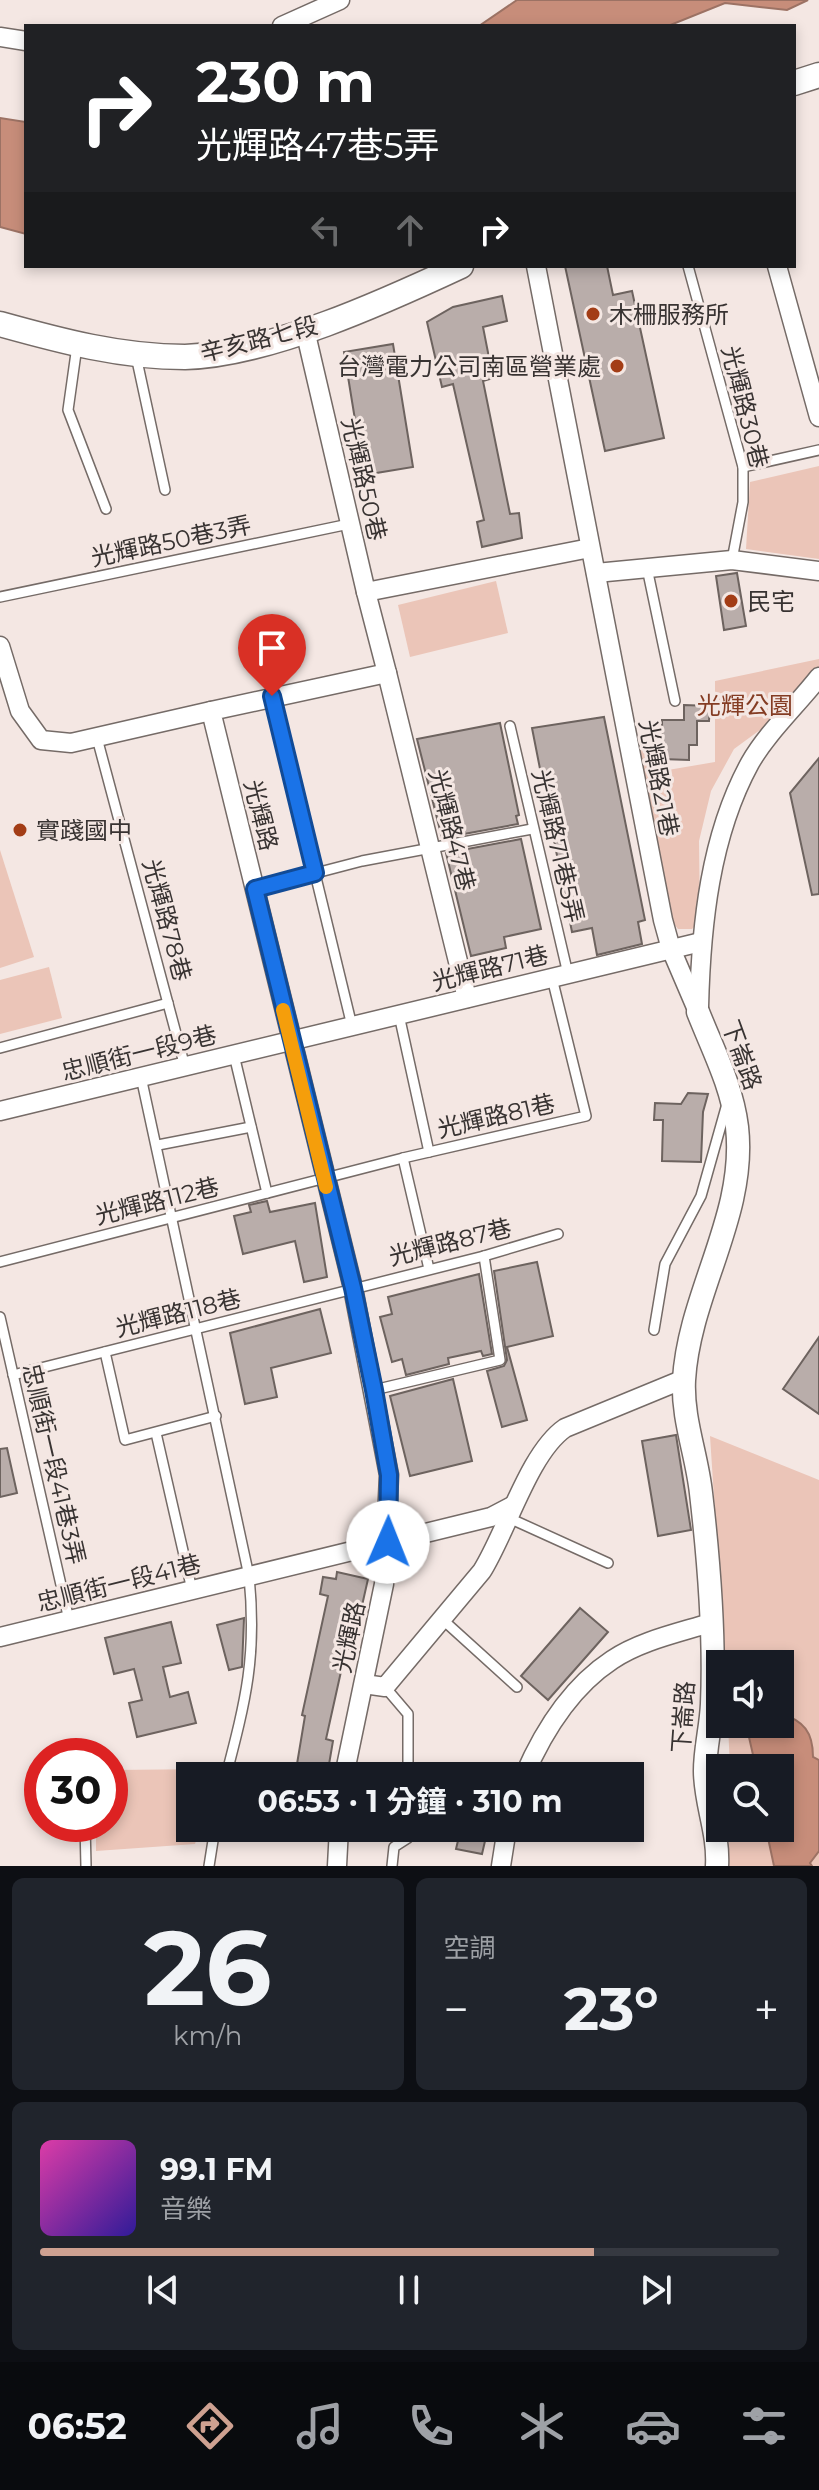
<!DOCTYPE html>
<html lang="zh-TW">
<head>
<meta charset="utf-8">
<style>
  body { margin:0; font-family:Montserrat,"Noto Sans TC",sans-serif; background:#20242c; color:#f1f3f6; height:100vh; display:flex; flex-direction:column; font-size:30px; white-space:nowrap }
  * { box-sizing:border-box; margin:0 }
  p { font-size:26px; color:#9ea1a6 }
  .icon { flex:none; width:44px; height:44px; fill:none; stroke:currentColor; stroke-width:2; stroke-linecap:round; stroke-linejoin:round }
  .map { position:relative; height:1866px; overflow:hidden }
  .drawer { display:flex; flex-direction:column; gap:12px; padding:12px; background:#0d0f14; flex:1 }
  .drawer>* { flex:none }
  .guide { position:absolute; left:24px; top:24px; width:772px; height:244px; border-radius:0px; box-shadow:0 4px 12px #0003; background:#202124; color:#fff; overflow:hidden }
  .tools { position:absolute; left:706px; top:1650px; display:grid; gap:16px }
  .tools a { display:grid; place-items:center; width:88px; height:88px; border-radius:0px; background:#171b24; box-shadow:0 4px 12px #0003; font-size:40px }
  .speed { position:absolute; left:24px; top:1738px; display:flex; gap:16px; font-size:40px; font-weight:700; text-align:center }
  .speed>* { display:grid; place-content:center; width:104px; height:104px; border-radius:50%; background:#171b24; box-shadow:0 4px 12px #0003; line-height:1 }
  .speed .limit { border:12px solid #d22; background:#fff; color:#111 }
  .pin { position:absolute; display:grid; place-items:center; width:68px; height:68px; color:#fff; margin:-82px -34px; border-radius:50% 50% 50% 0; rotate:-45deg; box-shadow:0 0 8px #0007 }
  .pin .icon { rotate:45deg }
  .me { position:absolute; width:88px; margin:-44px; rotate:1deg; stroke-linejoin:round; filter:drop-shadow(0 0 6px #0008) }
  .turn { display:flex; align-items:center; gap:28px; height:168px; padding:0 40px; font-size:36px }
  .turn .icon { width:104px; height:104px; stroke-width:2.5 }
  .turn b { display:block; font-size:56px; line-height:68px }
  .lanes { display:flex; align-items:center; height:76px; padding:0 40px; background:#0003; justify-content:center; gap:40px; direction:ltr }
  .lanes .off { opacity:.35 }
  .big { font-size:60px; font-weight:700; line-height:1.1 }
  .drawer .tile { flex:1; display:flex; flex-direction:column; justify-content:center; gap:12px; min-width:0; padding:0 28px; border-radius:12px; background:#20242c }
  .drawer .dial { align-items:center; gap:0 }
  .dial b { font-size:104px; line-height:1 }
  .song { display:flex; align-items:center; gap:24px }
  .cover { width:96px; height:96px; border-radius:12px; background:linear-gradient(135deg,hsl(320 70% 55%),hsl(250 70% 35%)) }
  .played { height:8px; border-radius:4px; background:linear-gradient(90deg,#cea191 75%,#363941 75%) }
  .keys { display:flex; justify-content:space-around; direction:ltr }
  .heat { display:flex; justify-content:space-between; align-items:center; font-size:44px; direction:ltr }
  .drawer .tiles { flex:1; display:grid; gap:12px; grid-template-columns:1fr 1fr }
  .tile:last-child { grid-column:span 2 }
  .trip { position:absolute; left:176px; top:1762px; width:468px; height:80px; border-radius:0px; background:#171b24; box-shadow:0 4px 12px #0003; font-weight:700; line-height:80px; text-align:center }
  .tabs { display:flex; height:128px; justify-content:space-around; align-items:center; background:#090b0e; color:#9ea1a6 }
  .tabs .icon { width:56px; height:56px }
  .tabs .on { color:#cea191 }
  .tabs b { font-size:36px; color:#f1f3f6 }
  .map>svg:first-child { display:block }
  .green { fill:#ebc5b8 }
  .water { fill:#c78d7a; stroke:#9c7264; stroke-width:2 }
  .building { fill:#b9adaa; stroke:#6d635f; stroke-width:2 }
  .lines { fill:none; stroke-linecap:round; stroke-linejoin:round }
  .service-casing { stroke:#756b67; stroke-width:12 }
  .minor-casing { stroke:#756b67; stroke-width:21 }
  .tertiary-casing { stroke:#756b67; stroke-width:25 }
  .secondary-casing { stroke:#756b67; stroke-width:27 }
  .service { stroke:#fff; stroke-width:9 }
  .minor { stroke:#fff; stroke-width:18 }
  .tertiary { stroke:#fff; stroke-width:22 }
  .secondary { stroke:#fff; stroke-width:24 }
  .route-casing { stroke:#114b97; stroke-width:20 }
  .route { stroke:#1a73e8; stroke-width:14 }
  .slow { stroke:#f59e0b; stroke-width:14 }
  .poi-dot { fill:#a33d16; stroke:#f4e7e3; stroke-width:3 }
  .labels { text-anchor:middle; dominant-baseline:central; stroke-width:6; stroke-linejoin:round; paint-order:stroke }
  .poi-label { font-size:24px; fill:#383332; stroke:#f4e7e3; text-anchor:start }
  .street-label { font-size:24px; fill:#383332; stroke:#f4e7e3 }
  .park-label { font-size:24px; fill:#843c23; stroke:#f4e7e3 }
</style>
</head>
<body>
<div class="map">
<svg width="819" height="1866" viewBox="0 0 819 1866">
  <rect width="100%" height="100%" fill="#f4e7e3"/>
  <!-- green -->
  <g class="green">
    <polygon points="819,466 819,559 746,549 750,482"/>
    <polygon points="496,581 508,633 410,657 398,605"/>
    <polygon points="819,659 819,667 772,721 734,749 711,791 699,841 700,921 692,929 678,929 674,924 639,747 656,755 662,771 715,762 715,681"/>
    <polygon points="0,850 34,957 0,968"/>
    <polygon points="49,967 62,1018 0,1034 0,980"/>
    <polygon points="710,1436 819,1480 819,1866 719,1866 730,1840 730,1828 780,1828 780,1768 730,1768 728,1724 780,1724 780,1664 725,1664"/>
    <polygon points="215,1769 213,1776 190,1776 190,1828 200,1828 195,1844 96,1851 96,1824 110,1824 110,1770"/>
  </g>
  <!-- water -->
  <g class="water">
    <polygon points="517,0 808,0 787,10 725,3 668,26 479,26"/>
    <polygon points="0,118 26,122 26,234 0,227"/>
    <path d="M780,1713C804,1721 813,1732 813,1757L819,1760V1851L810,1863L812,1866H774L768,1838L770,1828H780V1768H756L746,1724H780Z"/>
  </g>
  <!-- building -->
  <g class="building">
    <polygon points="565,266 607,266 613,295 632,291 664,438 605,451"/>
    <polygon points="502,296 507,321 483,327 493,378 483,381 510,514 519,513 522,538 482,547 477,522 484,520 453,384 442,387 427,322 453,307"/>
    <polygon points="393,344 413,467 364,475 344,352"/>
    <polygon points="737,573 746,626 724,630 716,576"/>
    <polygon points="684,705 710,706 709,721 697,721 697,745 689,745 689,760 662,759 662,720 684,720"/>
    <polygon points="604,717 645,920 638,922 642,944 597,955 592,928 572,932 532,728"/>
    <polygon points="500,723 519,815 516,816 518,824 442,838 417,739"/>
    <polygon points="819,758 819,894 812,895 790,793"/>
    <polygon points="521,839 541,929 504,937 506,948 471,956 446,853"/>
    <polygon points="688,1093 708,1094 703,1112 701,1162 662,1161 663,1120 654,1120 655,1103 681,1104"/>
    <polygon points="267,1201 270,1212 315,1203 327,1277 304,1282 295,1241 243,1254 234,1216 251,1212 249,1205"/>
    <polygon points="537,1262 553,1336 507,1347 527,1420 502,1427 487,1371 504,1366 507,1360 494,1271"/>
    <polygon points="479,1274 492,1354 483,1356 481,1351 448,1358 449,1364 406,1375 402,1359 392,1362 380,1317 392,1314 388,1297"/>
    <polygon points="320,1309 331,1353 271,1368 277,1397 245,1404 230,1333"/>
    <polygon points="819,1337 819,1414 783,1389"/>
    <polygon points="453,1379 472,1461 410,1476 390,1396"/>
    <polygon points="676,1435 691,1530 658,1536 642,1441"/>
    <polygon points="7,1448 17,1493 0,1497 0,1449"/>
    <polygon points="337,1572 368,1579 352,1650 346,1649 326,1739 333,1741 327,1776 295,1776 305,1716 302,1715 328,1596 320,1594 323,1577 336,1579"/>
    <polygon points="580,1608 608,1632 548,1700 521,1676"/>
    <polygon points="244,1618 242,1667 229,1670 217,1625"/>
    <polygon points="171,1622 181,1663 163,1667 170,1697 188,1692 196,1723 137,1737 129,1703 142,1700 134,1669 114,1674 105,1638"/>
    <polygon points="461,1828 488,1828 482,1854 456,1849"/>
  </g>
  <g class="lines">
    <!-- service casing -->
    <g class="service-casing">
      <g id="service">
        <polyline points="688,266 743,467 743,502 732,560"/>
        <polyline points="77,346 68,410 106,509"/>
        <polyline points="136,356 165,490"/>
        <polyline points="743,467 819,450"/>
        <polyline points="647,568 675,701"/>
        <polyline points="0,597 349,524"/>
        <polyline points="272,696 352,1026"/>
        <polyline points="510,726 568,974"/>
        <polyline points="97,738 185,1067"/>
        <polyline points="255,889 362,861 532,829"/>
        <polyline points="399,1015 429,1152"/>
        <polyline points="0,1048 168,1003"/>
        <polyline points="234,1055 267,1193"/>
        <path d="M141,1077L249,1576C257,1656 246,1699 226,1776"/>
        <polyline points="158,1145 251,1127"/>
        <polyline points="403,1158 429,1269"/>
        <polyline points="0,1262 403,1158 586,1116 552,978"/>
        <polyline points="0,1317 69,1620"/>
        <polyline points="654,1330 665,1264 701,1196 727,1104"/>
        <polyline points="105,1352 125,1440 216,1416"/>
        <polyline points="13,1375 484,1256 558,1234"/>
        <polyline points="374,1390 500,1360 484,1256"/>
        <polyline points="156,1433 192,1590"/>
        <polyline points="509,1518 608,1563"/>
        <polyline points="442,1619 517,1687"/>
        <polyline points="385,1687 408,1714 408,1776"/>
        <polyline points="85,1824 86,1866"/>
        <polyline points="209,1866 215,1828"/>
        <polyline points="392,1866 394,1847 408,1838 408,1828"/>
      </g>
    </g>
    <!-- minor casing -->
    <g class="minor-casing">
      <g id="minor">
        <polyline points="282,26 340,0"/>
        <polyline points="0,37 26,41"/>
        <polyline points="536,266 663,920 671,949 698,1012"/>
        <polyline points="777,266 819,417"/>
        <polyline points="305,330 366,592"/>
        <polyline points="596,573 732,560 819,571"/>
        <polyline points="0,646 20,711 41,740 71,743 211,711"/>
        <polyline points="387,673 467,998"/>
        <path d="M699,1007C701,925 710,836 750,763C767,733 797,705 819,677"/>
        <polyline points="0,1111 701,942"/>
        <polyline points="0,1637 491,1517 512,1506"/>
        <path d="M364,1684L385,1687L482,1571C507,1531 529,1453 565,1428L684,1379"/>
        <polyline points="344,1776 384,1584 389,1475 353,1288 211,711 387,673 366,592 590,548"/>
        <path d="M524,1776C543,1732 571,1687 612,1660C640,1641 678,1633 710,1623"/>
        <polyline points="337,1866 339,1828"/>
        <polyline points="501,1866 507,1828"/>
      </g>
    </g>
    <!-- tertiary casing -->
    <g class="tertiary-casing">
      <path id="tertiary" d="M698,1012C713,1050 732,1086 737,1127C747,1215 689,1293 684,1380C682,1419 697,1455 701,1493C709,1562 715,1635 712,1704C711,1727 705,1748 705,1771C705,1803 719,1832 717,1866"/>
    </g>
    <!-- secondary casing -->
    <g class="secondary-casing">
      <g id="secondary">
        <polyline points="794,83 819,75"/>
        <path d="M0,324C61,341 121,357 185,357C268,355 386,301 461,266"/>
      </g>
    </g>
    <!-- service -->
    <use href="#service" class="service"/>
    <!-- minor -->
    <use href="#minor" class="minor"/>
    <!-- tertiary -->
    <use href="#tertiary" class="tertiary"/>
    <!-- secondary -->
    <use href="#secondary" class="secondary"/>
  </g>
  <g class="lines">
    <!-- route casing -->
    <g class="route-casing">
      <polyline id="route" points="272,696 315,873 255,889 353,1288 374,1390 389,1475 388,1542"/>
    </g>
    <!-- route -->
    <use href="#route" class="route"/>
    <!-- slow -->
    <polyline class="slow" points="283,1010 326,1187"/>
  </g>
  <!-- markers -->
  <g class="poi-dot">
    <circle cx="593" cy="314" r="8"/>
    <circle cx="617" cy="366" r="8"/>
    <circle cx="731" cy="601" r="8"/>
    <circle cx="20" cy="830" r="8"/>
  </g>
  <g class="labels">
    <!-- poi labels -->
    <g class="poi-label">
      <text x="609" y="314">木柵服務所</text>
      <text x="601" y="366" text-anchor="end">台灣電力公司南區營業處</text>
      <text x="747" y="601">民宅</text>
      <text x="36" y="830">實踐國中</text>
    </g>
    <!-- street labels -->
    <g class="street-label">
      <text transform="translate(259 339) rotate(-14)">辛亥路七段</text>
      <text transform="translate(745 407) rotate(76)">光輝路30巷</text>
      <text transform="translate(364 479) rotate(77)">光輝路50巷</text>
      <text transform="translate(171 541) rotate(-12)">光輝路50巷3弄</text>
      <text transform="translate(659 778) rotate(79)">光輝路21巷</text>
      <text transform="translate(261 815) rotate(76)">光輝路</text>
      <text transform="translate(452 830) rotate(76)">光輝路47巷</text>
      <text transform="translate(558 846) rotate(77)">光輝路71巷5弄</text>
      <text transform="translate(167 920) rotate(75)">光輝路78巷</text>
      <text transform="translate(490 968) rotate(-14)">光輝路71巷</text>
      <text transform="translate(139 1053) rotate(-14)">忠順街一段9巷</text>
      <text transform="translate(742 1055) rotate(70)">下崙路</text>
      <text transform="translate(496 1116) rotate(-13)">光輝路81巷</text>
      <text transform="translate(157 1201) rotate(-14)">光輝路112巷</text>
      <text transform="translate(450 1242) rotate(-14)">光輝路87巷</text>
      <text transform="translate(178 1313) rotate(-14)">光輝路118巷</text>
      <text transform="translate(54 1464) rotate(77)">忠順街一段41巷3弄</text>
      <text transform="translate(119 1583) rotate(-14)">忠順街一段41巷</text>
      <text transform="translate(349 1637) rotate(-78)">光輝路</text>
      <text transform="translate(683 1717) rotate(-86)">下崙路</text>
    </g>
    <!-- park labels -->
    <g class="park-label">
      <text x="745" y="705">光輝公園</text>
    </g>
  </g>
</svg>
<div class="tools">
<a><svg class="icon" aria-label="sound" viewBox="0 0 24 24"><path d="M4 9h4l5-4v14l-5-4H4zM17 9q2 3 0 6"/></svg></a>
<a><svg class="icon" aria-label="search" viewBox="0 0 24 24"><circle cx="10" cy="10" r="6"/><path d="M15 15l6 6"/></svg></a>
</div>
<div class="speed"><div class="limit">30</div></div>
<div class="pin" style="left:272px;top:696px;background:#d93025"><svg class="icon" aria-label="arrive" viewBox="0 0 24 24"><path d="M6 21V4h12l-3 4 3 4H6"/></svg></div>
<svg class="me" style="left:388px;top:1542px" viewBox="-20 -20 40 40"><circle r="19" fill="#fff"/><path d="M0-13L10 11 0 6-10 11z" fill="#1a73e8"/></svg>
<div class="trip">06:53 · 1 分鐘 · 310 m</div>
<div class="guide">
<div class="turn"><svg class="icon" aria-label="right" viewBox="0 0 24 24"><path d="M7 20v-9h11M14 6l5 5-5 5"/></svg><div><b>230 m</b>光輝路47巷5弄</div></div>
<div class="lanes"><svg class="icon off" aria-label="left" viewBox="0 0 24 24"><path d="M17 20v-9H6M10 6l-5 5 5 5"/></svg><svg class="icon off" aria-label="ahead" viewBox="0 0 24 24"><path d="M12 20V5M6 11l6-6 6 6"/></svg><svg class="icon" aria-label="right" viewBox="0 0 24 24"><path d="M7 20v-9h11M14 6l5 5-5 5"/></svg></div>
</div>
</div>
<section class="drawer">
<div class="tiles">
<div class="tile dial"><b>26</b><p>km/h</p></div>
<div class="tile"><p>空調</p>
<div class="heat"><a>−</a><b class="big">23°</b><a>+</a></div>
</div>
<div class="tile">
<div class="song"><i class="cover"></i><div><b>99.1 FM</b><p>音樂</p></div></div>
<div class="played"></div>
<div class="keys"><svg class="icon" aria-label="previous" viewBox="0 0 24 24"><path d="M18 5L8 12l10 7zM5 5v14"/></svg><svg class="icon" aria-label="pause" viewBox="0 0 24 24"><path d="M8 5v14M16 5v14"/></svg><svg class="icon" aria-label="next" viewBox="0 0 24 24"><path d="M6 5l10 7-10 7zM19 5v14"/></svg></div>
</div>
</div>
</section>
<nav class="tabs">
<b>06:52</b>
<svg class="icon on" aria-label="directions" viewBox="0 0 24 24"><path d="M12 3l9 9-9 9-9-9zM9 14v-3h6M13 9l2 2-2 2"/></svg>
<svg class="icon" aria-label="music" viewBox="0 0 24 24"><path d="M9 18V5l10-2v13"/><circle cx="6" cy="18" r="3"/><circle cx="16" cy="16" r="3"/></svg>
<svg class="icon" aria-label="phone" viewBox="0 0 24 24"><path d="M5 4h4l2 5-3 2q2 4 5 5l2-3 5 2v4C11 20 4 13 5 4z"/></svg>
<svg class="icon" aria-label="climate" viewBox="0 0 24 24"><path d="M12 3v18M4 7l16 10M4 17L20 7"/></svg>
<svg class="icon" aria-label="car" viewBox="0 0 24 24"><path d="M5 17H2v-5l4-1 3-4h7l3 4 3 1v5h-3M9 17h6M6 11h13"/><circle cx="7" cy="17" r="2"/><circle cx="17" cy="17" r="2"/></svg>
<svg class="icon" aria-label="filters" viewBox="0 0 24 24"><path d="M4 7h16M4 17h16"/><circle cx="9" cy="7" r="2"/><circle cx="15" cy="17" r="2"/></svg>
</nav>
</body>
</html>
